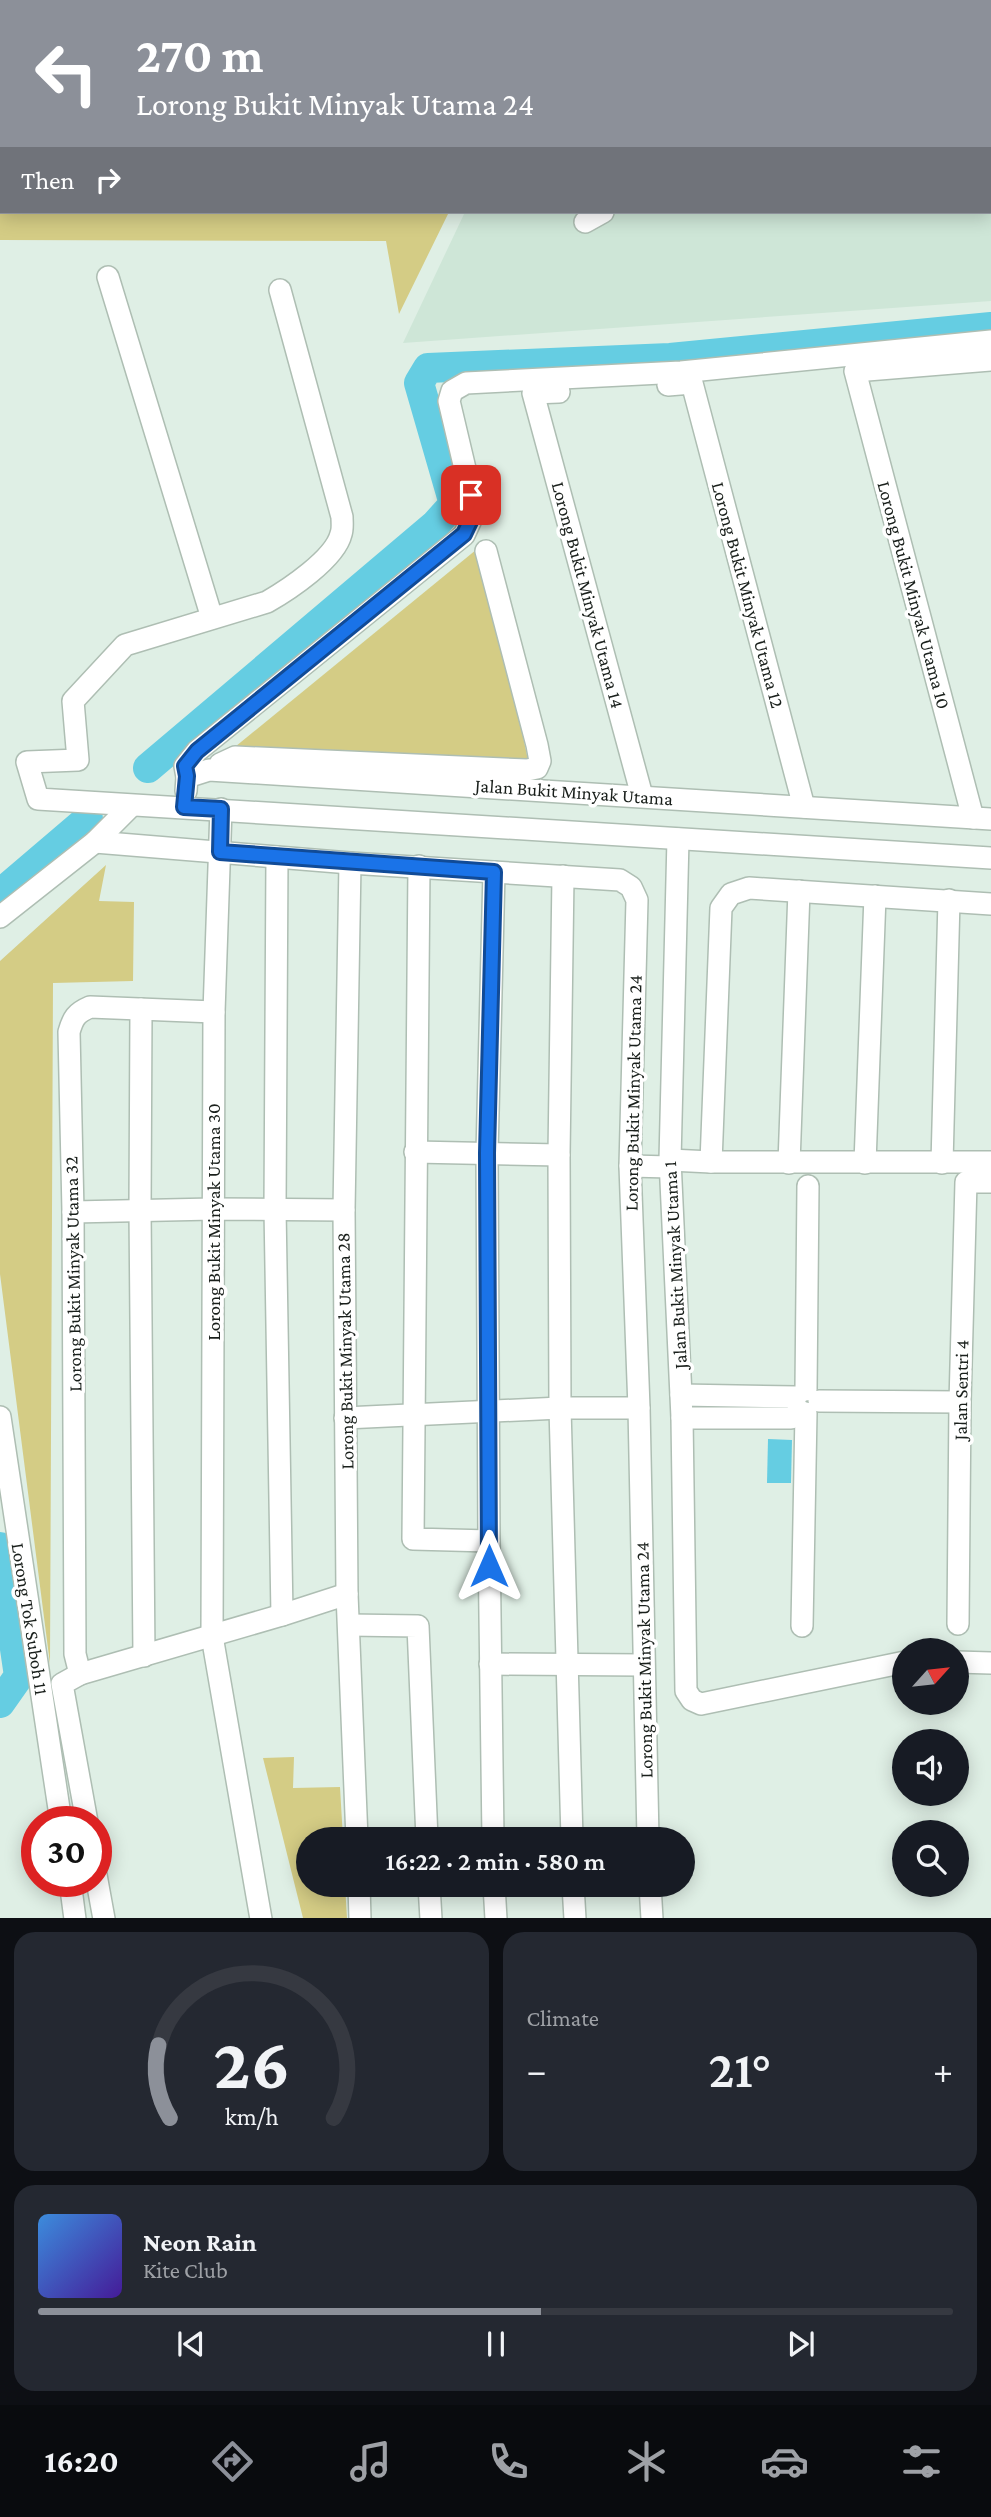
<!DOCTYPE html>
<html lang="en">
<head>
<meta charset="utf-8">
<style>
  body { margin:0; font-family:"Crimson Pro",serif; background:#242831; color:#f1f3f6; height:100vh; display:flex; flex-direction:column; font-size:26px; white-space:nowrap }
  * { box-sizing:border-box; margin:0 }
  p { font-size:23px; color:#9ea1a6 }
  .icon { flex:none; width:38px; height:38px; fill:none; stroke:currentColor; stroke-width:2; stroke-linecap:round; stroke-linejoin:round }
  .map { position:relative; height:1918px; overflow:hidden }
  .sheet { display:flex; flex-direction:column; gap:14px; padding:14px; background:#0d0f14; flex:1 }
  .sheet>* { flex:none }
  .guide { position:absolute; left:0px; top:0px; width:992px; height:214px; box-shadow:0 4px 18px #0003; background:#8c9099; color:#fff; overflow:hidden }
  .needle { width:46px; rotate:63deg }
  .fabs { position:absolute; left:892px; top:1638px; display:grid; gap:14px }
  .fabs a { display:grid; place-items:center; width:77px; height:77px; border-radius:50%; background:#171b24; box-shadow:0 4px 18px #0003; font-size:35px }
  .speed { position:absolute; left:21px; top:1806px; display:flex; gap:14px; font-size:35px; font-weight:700; text-align:center }
  .speed>* { display:grid; place-content:center; width:91px; height:91px; border-radius:50%; background:#171b24; box-shadow:0 4px 18px #0003; line-height:1 }
  .speed .limit { border:10px solid #d22; background:#fff; color:#111 }
  .pin { position:absolute; display:grid; place-items:center; width:60px; height:60px; color:#fff; margin:-30px; border-radius:14px; box-shadow:0 4px 10px #0006 }
  .me { position:absolute; width:77px; margin:-38px; rotate:0deg; stroke-linejoin:round; filter:drop-shadow(0 0 5px #0008) }
  .turn { display:flex; align-items:center; gap:24px; height:147px; padding:0 21px; font-size:32px }
  .turn .icon { width:91px; height:91px; stroke-width:2.5 }
  .turn b { display:block; font-size:49px; line-height:60px }
  .then { display:flex; align-items:center; height:66px; padding:0 21px; background:#0003; gap:14px; font-size:26px }
  .big { font-size:52px; font-weight:600; line-height:1.1 }
  .sheet .widget { flex:1; display:flex; flex-direction:column; justify-content:center; gap:10px; min-width:0; padding:0 24px; border-radius:21px; background:#242831 }
  .sheet .dial { align-items:center; gap:0 }
  .dial svg { height:182px; overflow:visible; fill:none; stroke:#363941; stroke-width:7; stroke-linecap:round; text-anchor:middle }
  .dial text { fill:#f1f3f6; stroke:none }
  .song { display:flex; align-items:center; gap:21px }
  .cover { width:84px; height:84px; border-radius:10px; background:linear-gradient(135deg,hsl(210 70% 55%),hsl(260 70% 35%)) }
  .played { height:7px; border-radius:4px; background:linear-gradient(90deg,#8c9099 55%,#363941 55%) }
  .keys { display:flex; justify-content:space-around; direction:ltr }
  .heat { display:flex; justify-content:space-between; align-items:center; font-size:38px; direction:ltr }
  .sheet .tiles { flex:1; display:grid; gap:14px; grid-template-columns:1fr 1fr }
  .widget:last-child { grid-column:span 2 }
  .trip { position:absolute; left:296px; top:1827px; width:399px; height:70px; border-radius:35px; background:#171b24; box-shadow:0 4px 18px #0003; font-weight:600; line-height:70px; text-align:center }
  .tabs { display:flex; height:112px; justify-content:space-around; align-items:center; background:#090b0e; color:#9ea1a6 }
  .tabs .icon { width:49px; height:49px }
  .tabs .current { color:#8c9099 }
  .tabs b { font-size:32px; color:#f1f3f6 }
  .map>svg:first-child { display:block }
  .built { fill:#cee6d7 }
  .green { fill:#d4cc85 }
  .water { fill:#65cde2 }
  .lines { fill:none; stroke-linecap:round; stroke-linejoin:round }
  .river { stroke:#65cde2; stroke-width:30 }
  .minor-casing { stroke:#aebeb3; stroke-width:24 }
  .minor { stroke:#fff; stroke-width:21 }
  .route-casing { stroke:#114b97; stroke-width:18 }
  .route { stroke:#1a73e8; stroke-width:12 }
  .labels { text-anchor:middle; dominant-baseline:central; stroke-width:7; stroke-linejoin:round; paint-order:stroke }
  .street-label { font-size:19px; fill:#191f1b; stroke:#fff }
</style>
</head>
<body>
<div class="map">
<svg width="991" height="1919" viewBox="0 0 991 1919">
  <rect width="100%" height="100%" fill="#dfefe5"/>
  <!-- built -->
  <g class="built">
    <polygon points="567,0 969,0 969,2 566,2"/>
    <polygon points="991,112 991,301 403,343 465,212 990,212"/>
  </g>
  <!-- green -->
  <g class="green">
    <polygon points="0,0 553,0 2,2 2,212 449,212 399,314 386,241 0,240"/>
    <polygon points="482,545 528,760 230,751"/>
    <polygon points="106,865 99,901 134,902 133,981 53,983 50,1664 0,1274 0,961"/>
    <polygon points="294,1757 293,1788 340,1787 343,1839 308,1839 308,1885 345,1885 347,1918 303,1918 263,1758"/>
  </g>
  <!-- water -->
  <polygon class="water" points="768,1439 792,1440 791,1483 767,1483"/>
  <g class="lines">
    <!-- river -->
    <g class="river">
      <polyline points="148,768 435,525 454,504 419,383 428,368 670,358 991,327"/>
      <polyline points="0,894 88,819"/>
      <polyline points="0,1547 19,1676 0,1703"/>
    </g>
    <!-- minor casing -->
    <g class="minor-casing">
      <g id="minor">
        <polyline points="990,17 991,17"/>
        <polyline points="990,69 991,71"/>
        <polyline points="585,222 603,212"/>
        <polyline points="108,277 212,618"/>
        <path d="M280,290L342,517C342,522 343,529 341,534C335,559 288,590 267,602L125,645L73,701L78,760L27,762L38,799L991,858"/>
        <polyline points="668,385 692,383 804,807"/>
        <polyline points="559,392 533,393 642,796"/>
        <polyline points="220,764 235,757 527,770 537,768 540,761 537,745 486,551"/>
        <polyline points="187,777 185,766 197,751 464,535 475,511 449,401 452,391 466,383 681,372 991,341"/>
        <polyline points="186,791 187,777 209,770 991,819"/>
        <polyline points="221,809 214,1012 212,1636 261,1919"/>
        <polyline points="973,818 855,371 991,360"/>
        <polyline points="678,839 670,1160 682,1418 686,1691 692,1700 701,1704 905,1662"/>
        <polyline points="95,842 350,863 620,880 631,887 637,900 630,1166 639,1408 648,1839"/>
        <polyline points="277,857 275,1209 282,1615"/>
        <polyline points="350,863 344,1210 347,1594 357,1839"/>
        <polyline points="419,866 413,1539 489,1541"/>
        <polyline points="563,876 559,1155 560,1408 572,1839"/>
        <polyline points="0,917 95,842 131,806"/>
        <polyline points="141,1009 140,1210 144,1656"/>
        <polyline points="415,1152 559,1155"/>
        <polyline points="670,1160 711,1162 991,1162"/>
        <polyline points="711,1162 721,908 731,894 749,888 991,904"/>
        <polyline points="789,1163 799,891"/>
        <polyline points="865,1163 875,896"/>
        <polyline points="942,1163 949,900"/>
        <polyline points="630,1166 670,1167"/>
        <polyline points="73,1212 213,1209 344,1210"/>
        <polyline points="806,1390 808,1186"/>
        <polyline points="681,1395 796,1397"/>
        <polyline points="819,1401 960,1402"/>
        <polyline points="0,1417 61,1822"/>
        <polyline points="345,1418 560,1408 639,1408"/>
        <polyline points="682,1418 791,1418 800,1411"/>
        <polyline points="958,1624 960,1402 966,1182 991,1182"/>
        <polyline points="349,1625 418,1626 427,1839"/>
        <polyline points="802,1626 806,1413"/>
        <polyline points="957,1662 991,1663"/>
        <polyline points="490,1664 643,1665"/>
        <path d="M80,1674L75,1654L73,1212L69,1032C73,1018 76,1013 90,1007L214,1012"/>
        <polyline points="87,1822 62,1684 80,1674 282,1615 347,1594"/>
        <polyline points="493,1839 489,1541 487,1153 494,872"/>
        <polyline points="96,1875 104,1919"/>
        <polyline points="70,1881 75,1919"/>
        <polyline points="359,1885 360,1919"/>
        <polyline points="429,1885 431,1919"/>
        <polyline points="494,1885 496,1919"/>
        <polyline points="573,1885 575,1919"/>
        <polyline points="650,1885 652,1919"/>
      </g>
    </g>
    <!-- minor -->
    <use href="#minor" class="minor"/>
  </g>
  <g class="lines">
    <!-- route casing -->
    <g class="route-casing">
      <polyline id="route" points="471,495 475,511 464,534 197,751 185,766 187,776 184,807 221,809 220,852 494,872 487,1153 489,1566"/>
    </g>
    <!-- route -->
    <use href="#route" class="route"/>
  </g>
  <g class="labels">
    <!-- street labels -->
    <g class="street-label">
      <text transform="translate(588 595) rotate(75)">Lorong Bukit Minyak Utama 14</text>
      <text transform="translate(748 595) rotate(75)">Lorong Bukit Minyak Utama 12</text>
      <text transform="translate(914 595) rotate(75)">Lorong Bukit Minyak Utama 10</text>
      <text transform="translate(574 792) rotate(4)">Jalan Bukit Minyak Utama</text>
      <text transform="translate(633 1093) rotate(-89)">Lorong Bukit Minyak Utama 24</text>
      <text transform="translate(213 1222) rotate(-90)">Lorong Bukit Minyak Utama 30</text>
      <text transform="translate(675 1265) rotate(-93)">Jalan Bukit Minyak Utama 1</text>
      <text transform="translate(73 1274) rotate(-91)">Lorong Bukit Minyak Utama 32</text>
      <text transform="translate(345 1351) rotate(-91)">Lorong Bukit Minyak Utama 28</text>
      <text transform="translate(961 1390) rotate(-89)">Jalan Sentri 4</text>
      <text transform="translate(30 1619) rotate(81)">Lorong Tok Suboh 11</text>
      <text transform="translate(644 1660) rotate(-91)">Lorong Bukit Minyak Utama 24</text>
    </g>
  </g>
</svg>
<div class="fabs">
<a><svg class="needle" viewBox="-14 -14 28 28"><path d="M0-13l5 13h-10z" fill="#e53935"/><path d="M0 13l5-13h-10z" fill="#9ea1a6"/></svg></a>
<a><svg class="icon" aria-label="sound" viewBox="0 0 24 24"><path d="M4 9h4l5-4v14l-5-4H4zM17 9q2 3 0 6"/></svg></a>
<a><svg class="icon" aria-label="search" viewBox="0 0 24 24"><circle cx="10" cy="10" r="6"/><path d="M15 15l6 6"/></svg></a>
</div>
<div class="speed"><div class="limit">30</div></div>
<div class="pin" style="left:471px;top:495px;background:#d93025"><svg class="icon" aria-label="arrive" viewBox="0 0 24 24"><path d="M6 21V4h12l-3 4 3 4H6"/></svg></div>
<svg class="me" style="left:489px;top:1566px" viewBox="-20 -20 40 40"><path d="M0-17L14 15 0 8-14 15z" fill="#1a73e8" stroke="#fff" stroke-width="4"/></svg>
<div class="trip">16:22 · 2 min · 580 m</div>
<div class="guide">
<div class="turn"><svg class="icon" aria-label="left" viewBox="0 0 24 24"><path d="M17 20v-9H6M10 6l-5 5 5 5"/></svg><div><b>270 m</b>Lorong Bukit Minyak Utama 24</div></div>
<div class="then">Then<svg class="icon" aria-label="right" viewBox="0 0 24 24"><path d="M7 20v-9h11M14 6l5 5-5 5"/></svg></div>
</div>
</div>
<section class="sheet">
<div class="tiles">
<div class="widget dial"><svg viewBox="0 0 100 80">
<path d="M14 69A42 42 0 1 1 86 69"/>
<path d="M14 69A42 42 0 0 1 9 37" stroke="#8c9099"/>
<text x="50" y="56" font-size="32" font-weight="700">26</text>
<text x="50" y="72" font-size="11">km/h</text>
</svg></div>
<div class="widget"><p>Climate</p>
<div class="heat"><a>−</a><b class="big">21°</b><a>+</a></div>
</div>
<div class="widget">
<div class="song"><i class="cover"></i><div><b>Neon Rain</b><p>Kite Club</p></div></div>
<div class="played"></div>
<div class="keys"><svg class="icon" aria-label="previous" viewBox="0 0 24 24"><path d="M18 5L8 12l10 7zM5 5v14"/></svg><svg class="icon" aria-label="pause" viewBox="0 0 24 24"><path d="M8 5v14M16 5v14"/></svg><svg class="icon" aria-label="next" viewBox="0 0 24 24"><path d="M6 5l10 7-10 7zM19 5v14"/></svg></div>
</div>
</div>
</section>
<nav class="tabs">
<b>16:20</b>
<svg class="icon current" aria-label="directions" viewBox="0 0 24 24"><path d="M12 3l9 9-9 9-9-9zM9 14v-3h6M13 9l2 2-2 2"/></svg>
<svg class="icon" aria-label="music" viewBox="0 0 24 24"><path d="M9 18V5l10-2v13"/><circle cx="6" cy="18" r="3"/><circle cx="16" cy="16" r="3"/></svg>
<svg class="icon" aria-label="phone" viewBox="0 0 24 24"><path d="M5 4h4l2 5-3 2q2 4 5 5l2-3 5 2v4C11 20 4 13 5 4z"/></svg>
<svg class="icon" aria-label="climate" viewBox="0 0 24 24"><path d="M12 3v18M4 7l16 10M4 17L20 7"/></svg>
<svg class="icon" aria-label="car" viewBox="0 0 24 24"><path d="M5 17H2v-5l4-1 3-4h7l3 4 3 1v5h-3M9 17h6M6 11h13"/><circle cx="7" cy="17" r="2"/><circle cx="17" cy="17" r="2"/></svg>
<svg class="icon" aria-label="filters" viewBox="0 0 24 24"><path d="M4 7h16M4 17h16"/><circle cx="9" cy="7" r="2"/><circle cx="15" cy="17" r="2"/></svg>
</nav>
</body>
</html>
